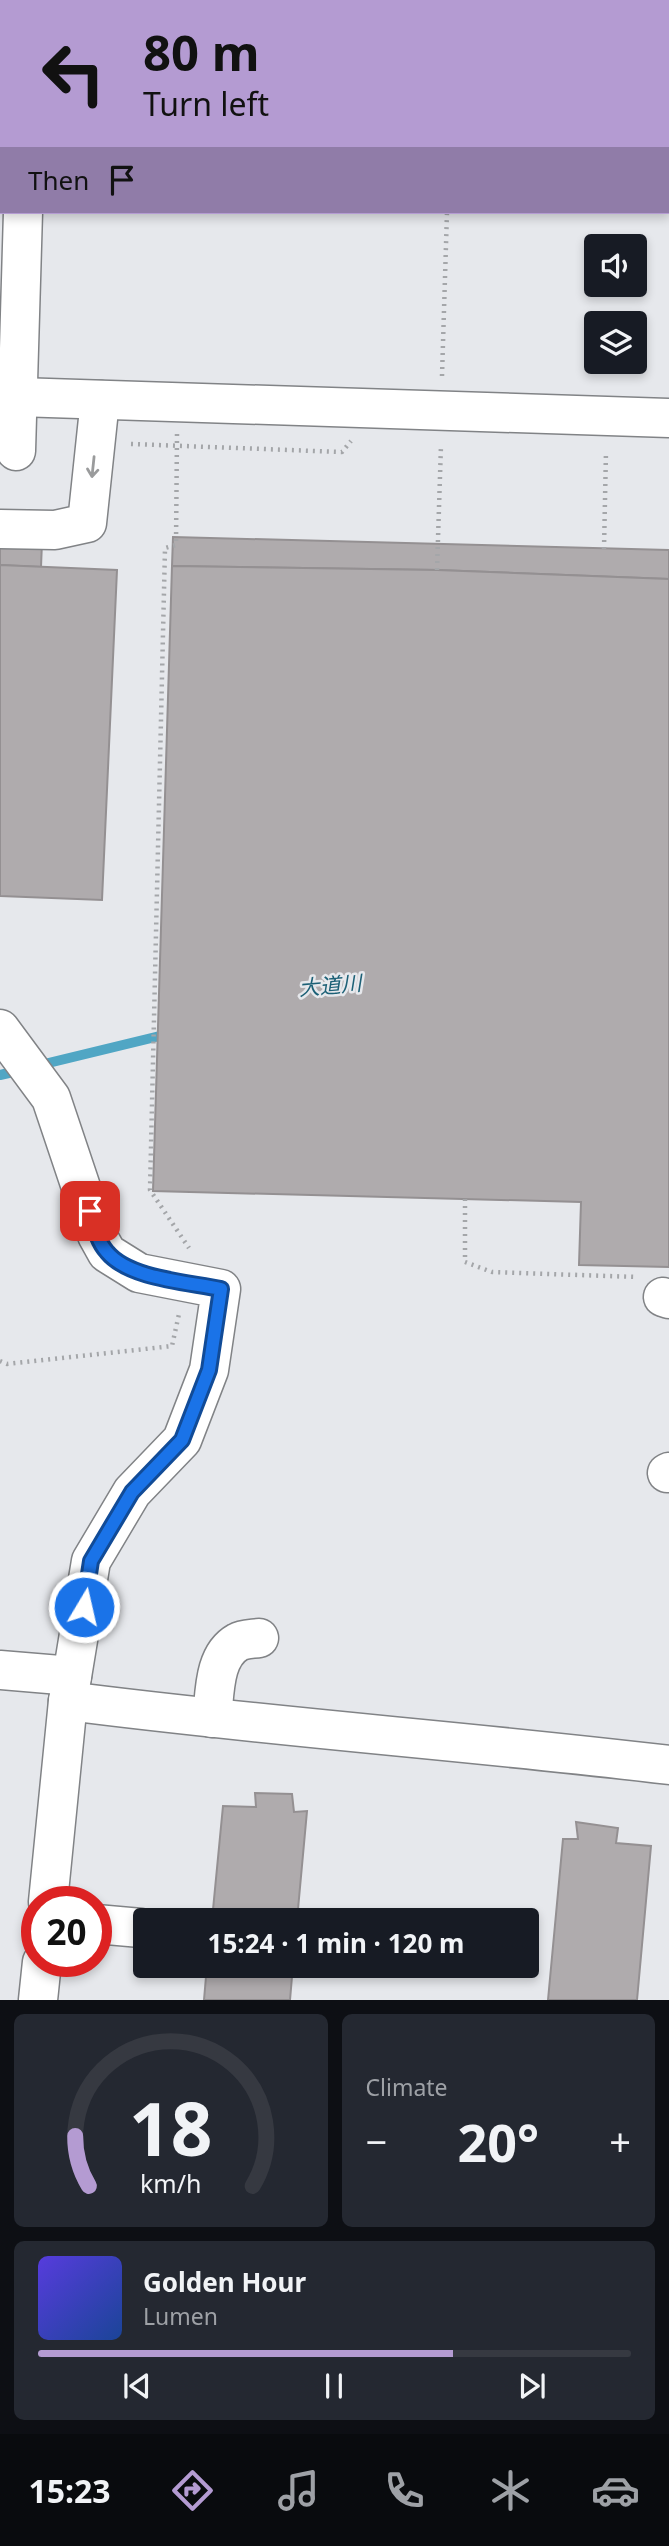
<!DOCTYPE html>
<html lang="en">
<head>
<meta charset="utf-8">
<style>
  body { margin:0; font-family:"Noto Sans","Noto Sans JP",sans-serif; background:#242831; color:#f1f3f6; height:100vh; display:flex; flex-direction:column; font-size:26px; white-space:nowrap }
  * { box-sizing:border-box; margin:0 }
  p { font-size:23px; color:#9ea1a6 }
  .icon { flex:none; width:38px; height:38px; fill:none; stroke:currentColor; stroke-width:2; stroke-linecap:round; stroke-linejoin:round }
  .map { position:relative; height:2000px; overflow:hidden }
  .side { display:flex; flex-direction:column; gap:14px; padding:14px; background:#0d0f14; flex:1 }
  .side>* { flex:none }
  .hud { position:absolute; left:0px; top:0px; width:670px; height:214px; box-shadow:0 4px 10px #0003; background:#b49bd2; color:#111; overflow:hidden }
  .tools { position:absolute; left:584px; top:234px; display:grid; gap:14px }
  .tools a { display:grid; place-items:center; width:63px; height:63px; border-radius:7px; background:#171b24; box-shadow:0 4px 10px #0003; font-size:35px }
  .speed { position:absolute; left:21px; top:1886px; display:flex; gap:14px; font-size:35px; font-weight:700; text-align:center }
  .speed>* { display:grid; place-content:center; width:91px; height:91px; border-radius:50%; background:#171b24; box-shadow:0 4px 10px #0003; line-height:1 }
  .speed .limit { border:10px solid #d22; background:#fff; color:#111 }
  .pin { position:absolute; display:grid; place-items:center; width:60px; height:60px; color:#fff; margin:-30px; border-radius:14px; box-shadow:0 4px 10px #0006 }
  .me { position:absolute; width:77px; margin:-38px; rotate:9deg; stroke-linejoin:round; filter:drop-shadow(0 0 5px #0008) }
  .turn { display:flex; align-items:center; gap:24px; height:147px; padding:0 28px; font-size:32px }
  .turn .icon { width:91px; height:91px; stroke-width:2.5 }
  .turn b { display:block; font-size:49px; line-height:60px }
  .then { display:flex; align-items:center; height:66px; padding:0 28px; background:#0003; gap:14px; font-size:26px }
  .big { font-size:52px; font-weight:700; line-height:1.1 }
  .side .tile { flex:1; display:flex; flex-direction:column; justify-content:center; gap:10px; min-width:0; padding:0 24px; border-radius:10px; background:#242831 }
  .side .dial { align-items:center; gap:0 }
  .dial svg { height:182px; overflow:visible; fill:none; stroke:#363941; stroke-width:7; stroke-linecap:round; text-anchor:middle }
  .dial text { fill:#f1f3f6; stroke:none }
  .song { display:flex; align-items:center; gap:21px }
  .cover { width:84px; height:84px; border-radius:10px; background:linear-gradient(135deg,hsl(250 70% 55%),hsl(220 70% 35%)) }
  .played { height:7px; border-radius:4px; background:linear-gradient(90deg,#b49bd2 70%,#363941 70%) }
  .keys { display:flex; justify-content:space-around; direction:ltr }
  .heat { display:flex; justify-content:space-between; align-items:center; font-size:38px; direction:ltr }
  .side .tiles { flex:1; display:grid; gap:14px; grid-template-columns:1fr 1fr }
  .tile:last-child { grid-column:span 2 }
  .trip { position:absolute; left:133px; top:1908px; width:406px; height:70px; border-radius:7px; background:#171b24; box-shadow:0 4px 10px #0003; font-weight:700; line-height:70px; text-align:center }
  .tabs { display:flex; height:112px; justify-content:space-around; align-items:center; background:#090b0e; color:#9ea1a6 }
  .tabs .icon { width:49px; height:49px }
  .tabs .on { color:#b49bd2 }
  .tabs b { font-size:32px; color:#f1f3f6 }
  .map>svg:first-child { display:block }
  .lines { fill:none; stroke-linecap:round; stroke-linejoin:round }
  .stream { stroke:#50a6c4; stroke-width:10 }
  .building { fill:#afabad; stroke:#949092; stroke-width:2 }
  .minor-casing { stroke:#818386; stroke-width:41 }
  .path { stroke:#a4a6a9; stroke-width:4.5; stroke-dasharray:2 5; stroke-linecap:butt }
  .minor { stroke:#fff; stroke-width:38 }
  .oneway { stroke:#9a9b9c }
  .route-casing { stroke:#114b97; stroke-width:18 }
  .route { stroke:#1a73e8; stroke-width:12 }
  .labels { text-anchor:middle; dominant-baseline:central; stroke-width:5; stroke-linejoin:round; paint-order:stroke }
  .water-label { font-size:21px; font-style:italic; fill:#1c6076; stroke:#e6e8ec }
</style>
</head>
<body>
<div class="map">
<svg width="669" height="2000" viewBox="0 0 669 2000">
  <rect width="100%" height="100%" fill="#e6e8ec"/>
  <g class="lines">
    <!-- stream -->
    <g class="stream">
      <polyline points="36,1066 168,1034"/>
      <polyline points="0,1075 22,1070"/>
    </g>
  </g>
  <!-- building -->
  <g class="building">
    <polygon points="0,515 43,517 41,567 0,565"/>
    <polygon points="173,537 669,550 669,579 437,570 172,566"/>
    <polygon points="0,565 117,570 102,900 0,896"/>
    <polygon points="172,566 437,570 669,579 669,1267 579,1265 581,1202 153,1191"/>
    <polygon points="255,1793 292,1794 294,1812 307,1811 297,1920 212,1920 223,1806 256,1807"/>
    <polygon points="576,1822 618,1828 616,1843 651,1846 637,2000 548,2000 563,1839 578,1839"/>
    <polygon points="207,1965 293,1965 290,2000 204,2000"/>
  </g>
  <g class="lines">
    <!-- minor casing -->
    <g class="minor-casing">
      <g id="minor">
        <polyline points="36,2 37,0"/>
        <polyline points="0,141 2,141"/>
        <polyline points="668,165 669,165"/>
        <polyline points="18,397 669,418"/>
        <polyline points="16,451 23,212"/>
        <polyline points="0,529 55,530 87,523 100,400"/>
        <polyline points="0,1029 51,1098 97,1235 107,1253 139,1273 221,1289 209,1370 182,1440 132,1492 91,1561 68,1701 48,1902"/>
        <polyline points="663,1297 669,1299"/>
        <polyline points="667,1473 669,1472"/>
        <polyline points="0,1670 72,1676"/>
        <path d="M68,1701C268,1727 469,1741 669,1765"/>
        <path d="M212,1718C215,1694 213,1656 238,1642C243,1639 253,1639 259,1638"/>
        <polyline points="96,1924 141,1928"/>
        <polyline points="38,2000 42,1962"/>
      </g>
    </g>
    <!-- path -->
    <g class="path">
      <polyline points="79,2 79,0"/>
      <polyline points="454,2 454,0"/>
      <polyline points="442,376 447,212"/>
      <polyline points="177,434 176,545 165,548 150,1190 189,1248"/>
      <polyline points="131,444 342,452 351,441"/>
      <polyline points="604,549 606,451"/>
      <polyline points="437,570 441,445"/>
      <polyline points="465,1199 465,1262 492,1272 637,1277"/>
      <polyline points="0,1361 7,1364 172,1346 179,1314"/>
    </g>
    <!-- minor -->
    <use href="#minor" class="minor"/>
  </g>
  <!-- one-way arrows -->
  <defs><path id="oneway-shaft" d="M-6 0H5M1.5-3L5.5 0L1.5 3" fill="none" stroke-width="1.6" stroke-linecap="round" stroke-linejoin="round" transform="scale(1.75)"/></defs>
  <use class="oneway" href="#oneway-shaft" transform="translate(93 467) rotate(96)"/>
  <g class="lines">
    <!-- route casing -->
    <g class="route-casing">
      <path id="route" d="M84,1607L91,1561L132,1492L182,1440L209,1370L221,1289C188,1282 129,1279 107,1252C97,1241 94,1225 90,1211"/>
    </g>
    <!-- route -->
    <use href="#route" class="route"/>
  </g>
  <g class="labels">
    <!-- water labels -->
    <g class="water-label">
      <text transform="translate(330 985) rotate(-5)">大道川</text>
    </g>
  </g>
</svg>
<div class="tools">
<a><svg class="icon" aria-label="sound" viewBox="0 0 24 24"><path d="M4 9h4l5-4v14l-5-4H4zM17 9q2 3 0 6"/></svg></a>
<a><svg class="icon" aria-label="layers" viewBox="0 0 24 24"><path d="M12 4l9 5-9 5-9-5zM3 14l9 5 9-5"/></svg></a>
</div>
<div class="speed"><div class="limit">20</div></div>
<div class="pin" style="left:90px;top:1211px;background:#d93025"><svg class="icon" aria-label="arrive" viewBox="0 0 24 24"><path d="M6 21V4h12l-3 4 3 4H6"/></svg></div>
<svg class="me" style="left:84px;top:1607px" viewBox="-20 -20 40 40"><circle r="17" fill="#1a73e8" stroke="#fff" stroke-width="3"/><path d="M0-11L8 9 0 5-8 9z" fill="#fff"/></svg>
<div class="trip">15:24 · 1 min · 120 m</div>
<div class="hud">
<div class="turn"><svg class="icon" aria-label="left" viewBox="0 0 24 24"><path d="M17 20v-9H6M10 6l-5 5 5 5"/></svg><div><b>80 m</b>Turn left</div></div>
<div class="then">Then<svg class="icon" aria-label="arrive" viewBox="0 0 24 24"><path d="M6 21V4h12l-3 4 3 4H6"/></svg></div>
</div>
</div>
<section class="side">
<div class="tiles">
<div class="tile dial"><svg viewBox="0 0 100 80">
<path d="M14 69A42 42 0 1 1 86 69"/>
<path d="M14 69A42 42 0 0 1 8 47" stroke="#b49bd2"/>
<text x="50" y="56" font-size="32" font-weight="700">18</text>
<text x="50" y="72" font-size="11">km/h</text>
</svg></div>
<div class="tile"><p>Climate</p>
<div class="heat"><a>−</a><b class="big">20°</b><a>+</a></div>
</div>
<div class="tile">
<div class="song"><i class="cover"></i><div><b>Golden Hour</b><p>Lumen</p></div></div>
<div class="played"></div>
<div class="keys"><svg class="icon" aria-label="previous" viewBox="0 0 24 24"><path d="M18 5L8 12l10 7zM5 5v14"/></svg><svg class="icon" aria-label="pause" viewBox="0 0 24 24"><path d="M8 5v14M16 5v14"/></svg><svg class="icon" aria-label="next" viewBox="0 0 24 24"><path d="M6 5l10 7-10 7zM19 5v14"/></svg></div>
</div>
</div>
</section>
<nav class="tabs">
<b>15:23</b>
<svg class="icon on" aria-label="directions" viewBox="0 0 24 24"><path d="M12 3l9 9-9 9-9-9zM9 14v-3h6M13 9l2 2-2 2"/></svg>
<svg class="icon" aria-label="music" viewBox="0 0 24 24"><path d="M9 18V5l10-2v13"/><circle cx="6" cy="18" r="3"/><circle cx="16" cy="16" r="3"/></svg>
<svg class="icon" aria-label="phone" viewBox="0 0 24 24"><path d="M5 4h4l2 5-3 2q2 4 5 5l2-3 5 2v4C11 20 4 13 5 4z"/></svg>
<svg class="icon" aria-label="climate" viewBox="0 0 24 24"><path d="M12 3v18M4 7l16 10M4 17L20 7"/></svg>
<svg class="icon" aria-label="car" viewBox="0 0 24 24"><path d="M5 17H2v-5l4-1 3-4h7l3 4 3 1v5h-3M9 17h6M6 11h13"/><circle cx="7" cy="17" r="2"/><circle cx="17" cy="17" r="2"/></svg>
</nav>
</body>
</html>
